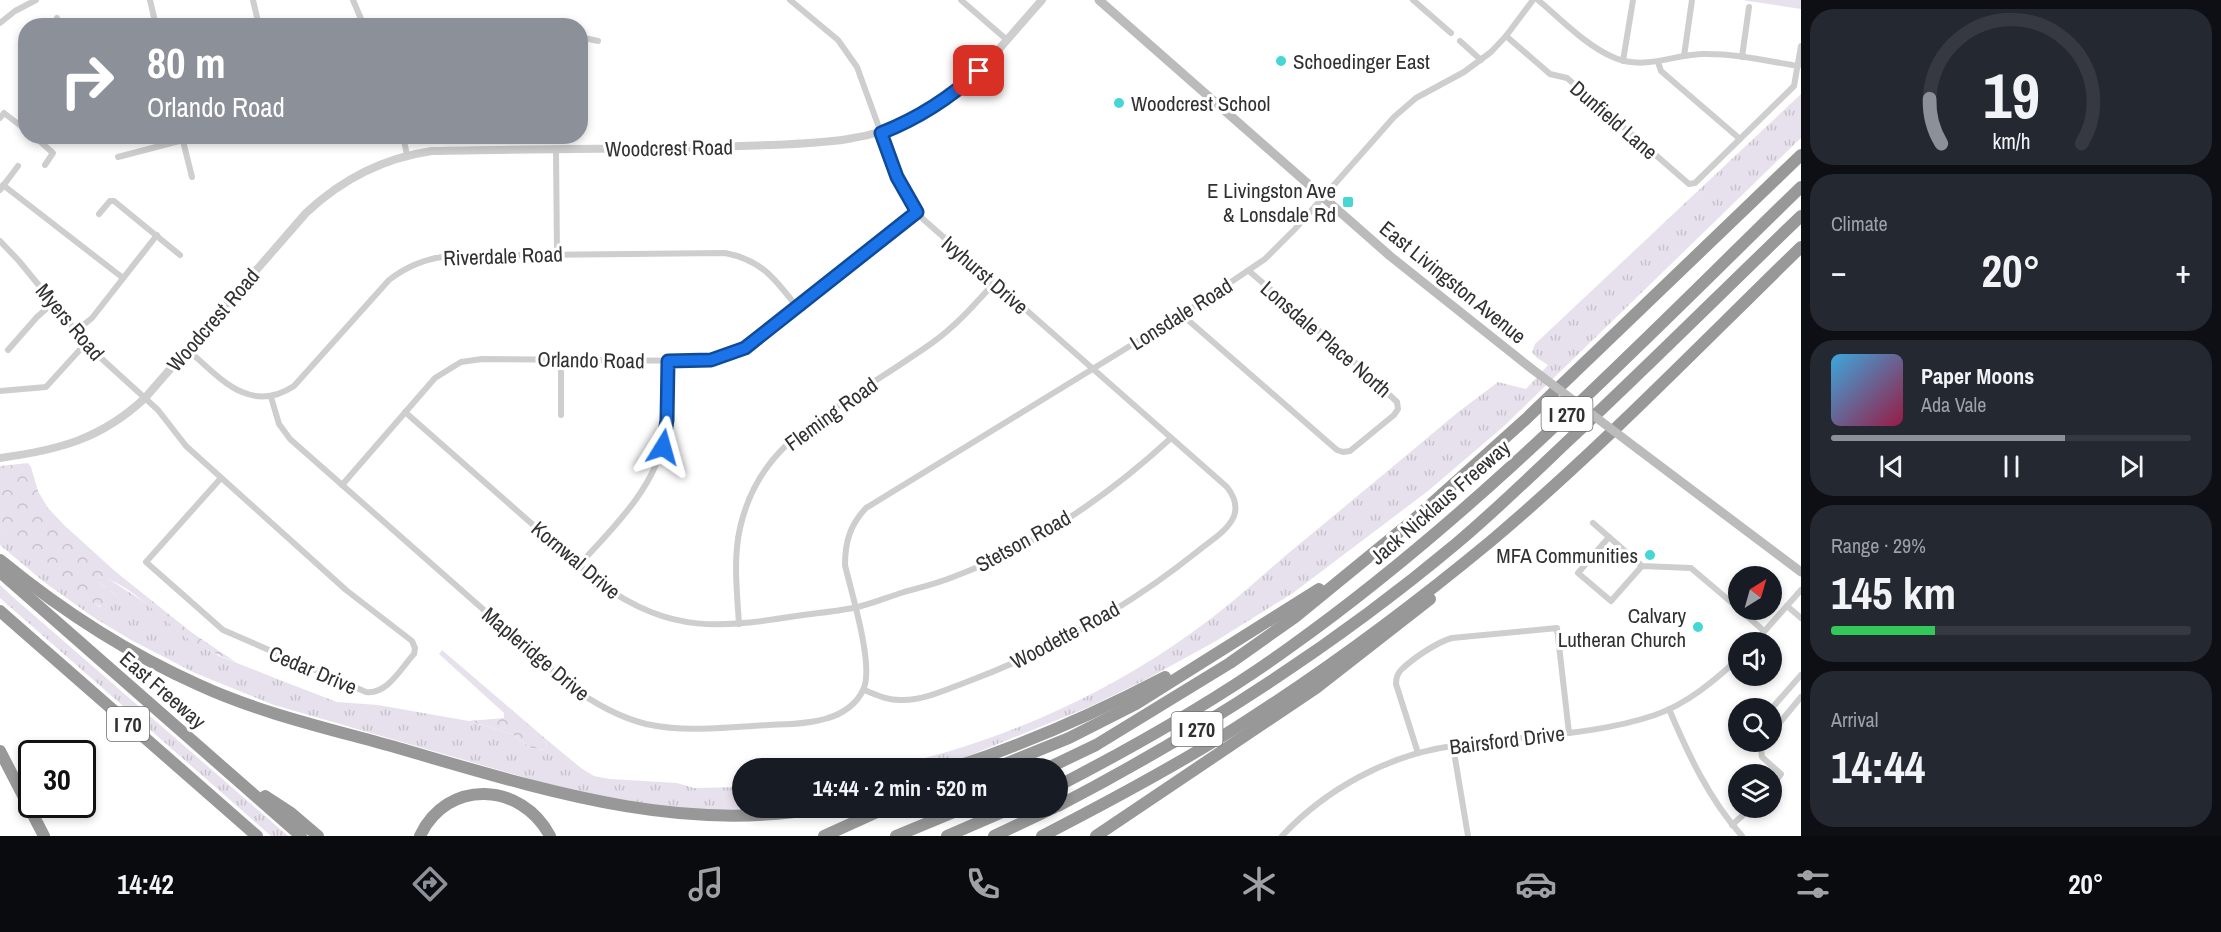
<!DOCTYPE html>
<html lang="en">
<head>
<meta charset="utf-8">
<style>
  body { margin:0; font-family:"Archivo Narrow",sans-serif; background:#242831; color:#f1f3f6; height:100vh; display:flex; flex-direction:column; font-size:22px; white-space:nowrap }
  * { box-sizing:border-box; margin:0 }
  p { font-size:20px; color:#9ea1a6 }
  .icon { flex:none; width:33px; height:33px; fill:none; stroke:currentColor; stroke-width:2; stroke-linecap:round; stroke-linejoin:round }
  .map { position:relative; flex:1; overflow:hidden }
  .side { display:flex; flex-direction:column; gap:9px; padding:9px; background:#0d0f14; width:420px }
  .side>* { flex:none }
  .hud { position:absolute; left:18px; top:18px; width:570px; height:126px; border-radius:24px; box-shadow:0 3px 9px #0003; background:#8c9099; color:#fff; overflow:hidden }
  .needle { width:39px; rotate:37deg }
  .tools { position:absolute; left:1728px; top:566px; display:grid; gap:12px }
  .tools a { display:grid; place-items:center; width:54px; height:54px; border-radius:50%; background:#171b24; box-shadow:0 3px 9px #0003; font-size:30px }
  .speed { position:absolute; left:18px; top:740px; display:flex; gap:12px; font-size:30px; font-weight:700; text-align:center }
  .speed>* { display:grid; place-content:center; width:78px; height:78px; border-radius:50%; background:#171b24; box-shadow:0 3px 9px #0003; line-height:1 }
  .speed .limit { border:3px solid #111; border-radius:9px; background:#fff; color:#111 }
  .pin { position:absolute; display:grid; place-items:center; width:51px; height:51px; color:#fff; margin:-26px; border-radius:12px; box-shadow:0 3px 9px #0006 }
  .me { position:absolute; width:66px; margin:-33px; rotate:8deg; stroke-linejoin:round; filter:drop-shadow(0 0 4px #0008) }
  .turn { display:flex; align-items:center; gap:21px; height:126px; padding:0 30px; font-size:27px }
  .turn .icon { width:78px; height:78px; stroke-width:2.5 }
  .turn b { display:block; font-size:42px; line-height:51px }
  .big { font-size:45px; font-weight:800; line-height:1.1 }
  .side .widget { flex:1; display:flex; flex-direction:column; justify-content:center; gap:9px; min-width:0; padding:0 21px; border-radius:24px; background:#242831 }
  .side .dial { align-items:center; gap:0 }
  .dial svg { height:156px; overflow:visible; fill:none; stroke:#363941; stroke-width:7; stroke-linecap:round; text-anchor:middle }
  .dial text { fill:#f1f3f6; stroke:none }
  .song { display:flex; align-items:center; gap:18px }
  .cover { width:72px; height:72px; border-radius:9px; background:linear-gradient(135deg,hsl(200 70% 55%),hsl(340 70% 35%)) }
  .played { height:6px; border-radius:3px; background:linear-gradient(90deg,#8c9099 65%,#363941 65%) }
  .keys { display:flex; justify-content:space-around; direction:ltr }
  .heat { display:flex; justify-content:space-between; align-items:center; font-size:33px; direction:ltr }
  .charge { height:9px; border-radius:4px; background:linear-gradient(90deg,#34c759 29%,#363941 0) }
  .trip { position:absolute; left:732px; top:758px; width:336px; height:60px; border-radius:30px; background:#171b24; box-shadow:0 3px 9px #0003; font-weight:800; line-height:60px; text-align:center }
  .menu { display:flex; height:96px; justify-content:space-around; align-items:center; background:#090b0e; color:#9ea1a6 }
  .menu .icon { width:42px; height:42px }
  .menu .on { color:#8c9099 }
  .menu b { font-size:27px; color:#f1f3f6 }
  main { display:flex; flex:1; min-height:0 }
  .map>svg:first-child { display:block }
  .grass { fill:url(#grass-tufts) }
  .forest { fill:url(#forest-crowns) }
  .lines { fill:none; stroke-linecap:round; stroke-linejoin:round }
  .minor { stroke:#cecece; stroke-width:6 }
  .tertiary { stroke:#cecece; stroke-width:8 }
  .secondary { stroke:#bbb; stroke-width:9 }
  .motorway { stroke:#989898; stroke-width:12 }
  .secondary-bridge { stroke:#bbb; stroke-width:9 }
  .route-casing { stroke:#114b97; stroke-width:15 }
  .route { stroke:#1a73e8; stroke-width:10 }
  .poi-dot { fill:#44d7d6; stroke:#fff; stroke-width:2 }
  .labels { text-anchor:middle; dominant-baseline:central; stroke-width:6; stroke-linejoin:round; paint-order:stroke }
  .shield { fill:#fff; stroke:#6f6f6f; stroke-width:1.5 }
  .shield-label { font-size:20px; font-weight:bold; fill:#313131 }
  .poi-label { font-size:21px; fill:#313131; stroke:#fff; text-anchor:end }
  .street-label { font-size:21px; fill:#313131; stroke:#fff }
</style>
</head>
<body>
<main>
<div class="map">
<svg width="1801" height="836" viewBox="0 0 1801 836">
  <defs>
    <pattern id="grass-tufts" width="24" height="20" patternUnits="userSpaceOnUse" patternTransform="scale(1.5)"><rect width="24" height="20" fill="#e7e1ed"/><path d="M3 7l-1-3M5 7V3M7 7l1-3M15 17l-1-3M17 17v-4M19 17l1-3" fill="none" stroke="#c7c2cc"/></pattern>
    <pattern id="forest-crowns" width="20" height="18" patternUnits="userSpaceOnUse" patternTransform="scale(1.5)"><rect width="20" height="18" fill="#e7e1ed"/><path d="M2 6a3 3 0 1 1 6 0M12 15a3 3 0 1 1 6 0" fill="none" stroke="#c7c2cc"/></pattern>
  </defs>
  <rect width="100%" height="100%" fill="#fff"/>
  <!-- grass -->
  <g class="grass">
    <polygon points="1742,0 1801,0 1801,9"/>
    <path d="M1801,94V138L1503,427L1428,491L1293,593L1216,641L1145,680L1089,707L939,768H884C997,744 1108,695 1201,626C1231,604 1258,579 1285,556C1343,508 1400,461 1457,413L1498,382L1526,389L1548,365L1537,358L1532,352L1535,344Z"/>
    <polygon points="0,525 84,597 100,607 118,597 97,581 97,577 107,578 146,603 190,640 219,656 285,682 337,702 378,705 469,721 512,734 531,748 546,750 547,740 581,768 594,776 610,779 677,783 694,788 742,787 742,807 808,807 790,811 654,810 537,781 274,705 195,673 131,640 93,617 44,582 0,545"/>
    <polygon points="0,585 13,597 288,836 271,836 0,598"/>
  </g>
  <!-- forest -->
  <g class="forest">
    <path d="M28,463L31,467L38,491L48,508L64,525L116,572L191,632L237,663C221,656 204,649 190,640C165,623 128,580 98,577L97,581L118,597V601L108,609C77,601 25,548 0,525V466Z"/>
    <polygon points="442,650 547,740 546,750 531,748 512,734 469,721 504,718 504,713 439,654"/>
  </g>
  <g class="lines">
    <!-- minor -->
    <g class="minor">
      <polyline points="150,0 156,26"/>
      <polyline points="253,0 259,26"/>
      <polyline points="353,0 364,26"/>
      <path d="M790,0L838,40L857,67L897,177L909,199L923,219L1227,487C1234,496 1238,505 1234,516C1228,531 1210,541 1198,551C1127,608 1050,651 964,683C945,690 924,700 903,700C889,701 876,695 864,690"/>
      <polyline points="961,0 1007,40"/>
      <polyline points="1413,0 1451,33"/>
      <path d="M1538,0C1562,20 1586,46 1615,58C1645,70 1672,55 1702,54C1734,53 1767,61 1798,66"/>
      <polyline points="57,18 59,26"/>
      <polyline points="0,23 15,11 36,0"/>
      <polyline points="1506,36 1550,74 1567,78 1689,184 1695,183 1794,86 1801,46"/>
      <polyline points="580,37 598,41"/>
      <polyline points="1460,41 1481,60"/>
      <polyline points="1684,56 1692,0"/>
      <polyline points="1742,57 1749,7"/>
      <polyline points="1623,61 1633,0"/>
      <polyline points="1658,62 1661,71 1740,139"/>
      <polyline points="0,118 4,113 26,130"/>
      <polyline points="34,136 53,153 45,165"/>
      <polyline points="403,136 407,155"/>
      <polyline points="182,137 192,177"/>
      <polyline points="556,150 557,255"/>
      <polyline points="118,157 183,140"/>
      <polyline points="3,185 123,278"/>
      <polyline points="0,190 18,166"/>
      <polyline points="99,214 110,201 114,201 180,255"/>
      <path d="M0,241L19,261L91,349L158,410L186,446L346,590L412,641L415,648L414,654C401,668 387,695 366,692L223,630L146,562L221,478"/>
      <polyline points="1181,314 1337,450 1343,452 1350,451 1394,415 1398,409 1397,402 1347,355 1249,271"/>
      <polyline points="76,331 92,318 157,235"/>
      <polyline points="8,350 37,317 53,303"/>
      <path d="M188,350C220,378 250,415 294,386L389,280C407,266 426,258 450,256L725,253C762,260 775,279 797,307"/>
      <polyline points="0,391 46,387 86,343"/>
      <path d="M271,397L279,424L290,439L569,685C592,702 618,717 646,724C686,733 729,727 769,725C788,724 810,724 828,718C842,714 857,704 863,690C875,667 851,592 845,565C845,542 850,525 866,508L1200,303L1265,259L1295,229L1394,117L1416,98L1464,72L1491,52L1506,36L1533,0"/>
      <path d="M405,412L599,583C673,635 719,628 803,615C820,613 837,611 853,608C869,605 885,598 901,593C918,588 936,584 953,577C1034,547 1108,496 1171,438"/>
      <polyline points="561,415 561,360"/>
      <polyline points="342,485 435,378 461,362 482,359 700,361 723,357 752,343 917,212"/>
      <polyline points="1593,523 1609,537"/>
      <path d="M579,565C613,528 656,487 665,435C670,412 667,385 667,361"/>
      <polyline points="1642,566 1611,601 1578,573 1609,537 1642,566 1691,568 1738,608"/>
      <polyline points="1787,606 1801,618"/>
      <polyline points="1739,609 1764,631"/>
      <path d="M739,624C737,592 733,559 740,528C755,462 795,434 848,399C876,380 905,362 932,343C956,326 975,304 994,283"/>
      <polyline points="1755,642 1801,590"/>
      <polyline points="1772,708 1801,675"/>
      <path d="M1669,709C1688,754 1709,799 1742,836"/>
      <polyline points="1772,732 1801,697"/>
      <polyline points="1763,741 1760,745 1762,757 1781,774 1772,785"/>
      <polyline points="1453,746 1468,836"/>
      <path d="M1418,753L1396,684C1396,679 1397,674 1401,670C1412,659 1437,642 1452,638L1557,628L1569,733"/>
      <polyline points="1732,825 1752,807"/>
      <path d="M1282,836C1326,789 1388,755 1452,746C1520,735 1590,737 1655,715C1687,704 1714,681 1738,659"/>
    </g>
    <!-- tertiary -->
    <path class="tertiary" d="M0,458C59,450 101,439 145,398L306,213C341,180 383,158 432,151C515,149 598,149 681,148C712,147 742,146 772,145C822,143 872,141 918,117C969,91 1004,42 1042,0"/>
    <!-- secondary -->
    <g class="secondary">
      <polyline points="1099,0 1390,256 1532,369"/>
      <polyline points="1639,450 1801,572"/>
    </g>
    <!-- motorway -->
    <g class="motorway">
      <path d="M0,560C61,610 127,653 199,685C262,714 331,729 398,748C534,787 681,836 824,807"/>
      <polyline points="0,572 301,836"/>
      <polyline points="0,611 257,836"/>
      <polyline points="0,751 44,836"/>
      <path d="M952,768C1026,744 1096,713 1165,677"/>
      <polyline points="995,768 1069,738 1136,704 1319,589"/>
      <polyline points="1048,768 1096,745 1230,663 1295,617 1410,523 1526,419 1801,155"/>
      <path d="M1058,786C1139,744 1219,699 1293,645C1479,512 1637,346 1801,187"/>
      <polyline points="265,796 291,813 318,836"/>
      <path d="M1058,806C1200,732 1334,646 1457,543C1496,510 1533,474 1570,439C1648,366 1724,290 1801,216"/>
      <path d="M420,836C447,778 522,782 550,836"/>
      <polyline points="824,836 888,807"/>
      <polyline points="896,836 966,807"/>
      <polyline points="947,836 1014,807"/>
      <polyline points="994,836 1055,807"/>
      <path d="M1042,836C1108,802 1174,767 1237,727C1325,671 1410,608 1491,541C1600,449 1699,346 1801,247"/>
      <polyline points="1096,836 1316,688 1430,599"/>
    </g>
    <!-- secondary-bridge -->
    <polyline class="secondary-bridge" points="1532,369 1639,450"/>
  </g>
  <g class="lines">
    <!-- route casing -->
    <g class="route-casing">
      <path id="route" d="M663,447L667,420L668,361L711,360L745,348L917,212L897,177L881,133C919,118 949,99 979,71"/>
    </g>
    <!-- route -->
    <use href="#route" class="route"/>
  </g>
  <!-- markers -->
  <g class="poi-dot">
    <circle cx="1281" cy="61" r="6"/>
    <circle cx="1119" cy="103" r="6"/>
    <rect x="1342" y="196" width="12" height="12" rx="3"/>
    <circle cx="1650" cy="555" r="6"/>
    <circle cx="1698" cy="627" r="6"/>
  </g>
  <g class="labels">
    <!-- shield labels -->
    <g class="shield">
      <rect x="1541.5" y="397" width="51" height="34" rx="4.5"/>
      <rect x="107" y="707" width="42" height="34" rx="4.5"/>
      <rect x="1171.5" y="712" width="51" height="34" rx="4.5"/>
    </g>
    <g class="shield-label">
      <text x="1567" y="414">I 270</text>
      <text x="128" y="724">I 70</text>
      <text x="1197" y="729">I 270</text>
    </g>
    <!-- poi labels -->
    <g class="poi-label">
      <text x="1293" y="61" text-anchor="start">Schoedinger East</text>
      <text x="1131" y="103" text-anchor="start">Woodcrest School</text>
      <text x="1336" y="190">E Livingston Ave<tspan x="1336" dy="24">&amp; Lonsdale Rd</tspan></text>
      <text x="1638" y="555">MFA Communities</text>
      <text x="1686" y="615">Calvary<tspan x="1686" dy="24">Lutheran Church</tspan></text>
    </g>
    <!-- street labels -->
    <g class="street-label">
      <text transform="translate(1614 120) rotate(41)">Dunfield Lane</text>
      <text transform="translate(669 148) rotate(-1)">Woodcrest Road</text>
      <text transform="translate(503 256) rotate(-2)">Riverdale Road</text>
      <text transform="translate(985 275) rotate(41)">Ivyhurst Drive</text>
      <text transform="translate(1453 282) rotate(39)">East Livingston Avenue</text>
      <text transform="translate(1181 314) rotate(-32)">Lonsdale Road</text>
      <text transform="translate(213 320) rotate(-49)">Woodcrest Road</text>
      <text transform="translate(70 322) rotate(50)">Myers Road</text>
      <text transform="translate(1326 339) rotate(41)">Lonsdale Place North</text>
      <text transform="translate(591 360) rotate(1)">Orlando Road</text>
      <text transform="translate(831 414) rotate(-36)">Fleming Road</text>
      <text transform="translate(1440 502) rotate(-41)">Jack Nicklaus Freeway</text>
      <text transform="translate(1023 541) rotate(-29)">Stetson Road</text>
      <text transform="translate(576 560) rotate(40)">Kornwal Drive</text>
      <text transform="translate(1065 635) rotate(-28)">Woodette Road</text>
      <text transform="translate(536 654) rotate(40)">Mapleridge Drive</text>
      <text transform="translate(313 670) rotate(23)">Cedar Drive</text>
      <text transform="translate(163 690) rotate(41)">East Freeway</text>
      <text transform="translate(1507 740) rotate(-7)">Bairsford Drive</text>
    </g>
  </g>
</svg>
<div class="tools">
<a><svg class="needle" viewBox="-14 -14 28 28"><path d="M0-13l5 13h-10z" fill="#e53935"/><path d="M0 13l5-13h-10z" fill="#9ea1a6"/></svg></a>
<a><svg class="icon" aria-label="sound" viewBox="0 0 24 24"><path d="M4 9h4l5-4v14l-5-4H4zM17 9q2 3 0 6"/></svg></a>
<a><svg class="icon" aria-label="search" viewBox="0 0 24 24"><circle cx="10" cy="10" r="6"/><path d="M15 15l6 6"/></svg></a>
<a><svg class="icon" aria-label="layers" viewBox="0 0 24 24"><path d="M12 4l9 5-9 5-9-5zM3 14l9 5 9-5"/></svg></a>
</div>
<div class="speed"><div class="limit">30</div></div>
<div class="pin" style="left:979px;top:71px;background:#d93025"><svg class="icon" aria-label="arrive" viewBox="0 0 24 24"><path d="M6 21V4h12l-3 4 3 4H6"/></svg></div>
<svg class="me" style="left:663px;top:447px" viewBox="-20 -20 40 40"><path d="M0-17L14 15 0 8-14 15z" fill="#1a73e8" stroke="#fff" stroke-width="4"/></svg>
<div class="trip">14:44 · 2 min · 520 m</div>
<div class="hud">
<div class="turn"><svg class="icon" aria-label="right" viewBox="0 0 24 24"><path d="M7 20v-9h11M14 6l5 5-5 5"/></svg><div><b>80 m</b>Orlando Road</div></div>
</div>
</div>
<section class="side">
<div class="widget dial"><svg viewBox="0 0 100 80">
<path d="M14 69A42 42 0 1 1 86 69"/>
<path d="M14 69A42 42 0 0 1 8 46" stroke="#8c9099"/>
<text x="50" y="56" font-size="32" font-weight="700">19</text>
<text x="50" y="72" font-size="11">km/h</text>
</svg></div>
<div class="widget"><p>Climate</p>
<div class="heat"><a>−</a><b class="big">20°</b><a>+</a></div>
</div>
<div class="widget">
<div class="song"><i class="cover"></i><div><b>Paper Moons</b><p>Ada Vale</p></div></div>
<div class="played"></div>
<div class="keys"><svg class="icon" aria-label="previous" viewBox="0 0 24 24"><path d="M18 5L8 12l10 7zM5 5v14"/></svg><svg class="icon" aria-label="pause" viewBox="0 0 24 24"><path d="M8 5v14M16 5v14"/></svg><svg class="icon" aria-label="next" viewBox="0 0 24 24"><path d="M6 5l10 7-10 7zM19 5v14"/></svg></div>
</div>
<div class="widget"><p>Range · 29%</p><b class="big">145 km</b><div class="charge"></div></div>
<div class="widget"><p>Arrival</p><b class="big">14:44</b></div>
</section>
</main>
<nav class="menu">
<b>14:42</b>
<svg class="icon on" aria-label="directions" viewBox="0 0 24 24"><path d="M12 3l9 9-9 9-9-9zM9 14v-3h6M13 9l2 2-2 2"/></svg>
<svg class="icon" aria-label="music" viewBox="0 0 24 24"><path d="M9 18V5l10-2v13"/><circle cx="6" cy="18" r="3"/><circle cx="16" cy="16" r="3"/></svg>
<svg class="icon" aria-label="phone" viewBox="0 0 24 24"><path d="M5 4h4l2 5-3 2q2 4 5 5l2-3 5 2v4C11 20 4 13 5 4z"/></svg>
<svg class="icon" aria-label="climate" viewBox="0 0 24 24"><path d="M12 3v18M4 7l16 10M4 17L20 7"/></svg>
<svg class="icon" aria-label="car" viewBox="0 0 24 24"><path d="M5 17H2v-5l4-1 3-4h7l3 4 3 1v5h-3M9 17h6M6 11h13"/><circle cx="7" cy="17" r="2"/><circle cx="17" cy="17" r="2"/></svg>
<svg class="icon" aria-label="filters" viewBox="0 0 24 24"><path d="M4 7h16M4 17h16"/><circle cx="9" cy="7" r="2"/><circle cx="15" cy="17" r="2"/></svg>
<b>20°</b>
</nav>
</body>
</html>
